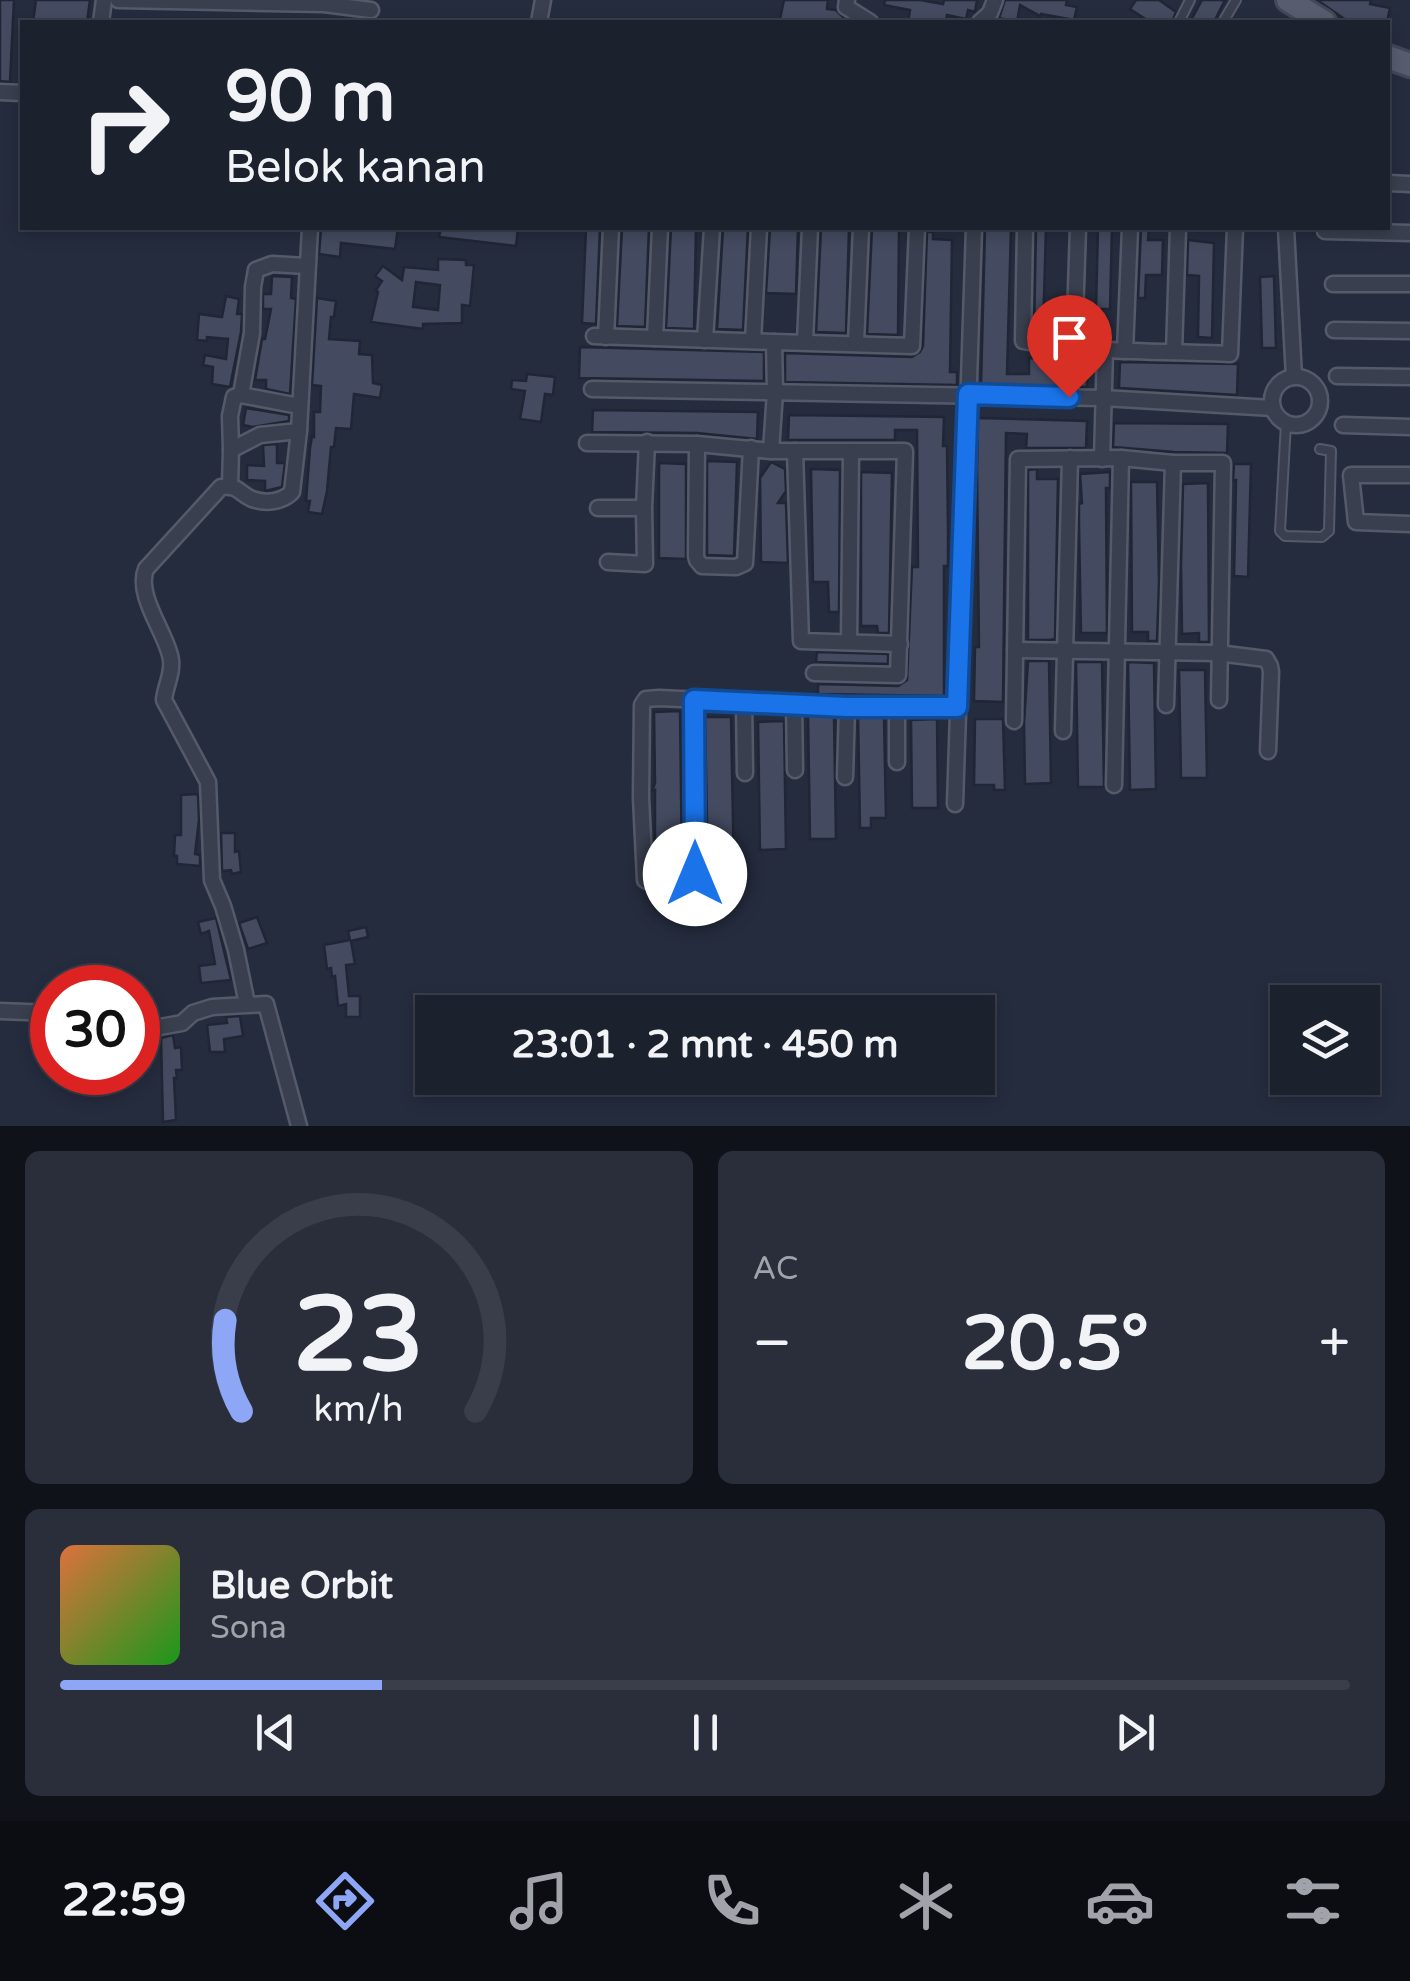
<!DOCTYPE html>
<html lang="id">
<head>
<meta charset="utf-8">
<style>
  body { margin:0; font-family:"Varela Round",sans-serif; background:#292e3a; color:#f1f3f6; height:100vh; display:flex; flex-direction:column; font-size:38px; white-space:nowrap }
  * { box-sizing:border-box; margin:0 }
  p { font-size:32px; color:#a0a3aa }
  .icon { flex:none; width:55px; height:55px; fill:none; stroke:currentColor; stroke-width:2; stroke-linecap:round; stroke-linejoin:round }
  .map { position:relative; height:1126px; overflow:hidden }
  .drawer { display:flex; flex-direction:column; gap:25px; padding:25px; background:#0f1219; flex:1 }
  .drawer>* { flex:none }
  .hud { position:absolute; left:20px; top:20px; width:1370px; height:210px; border-radius:0px; box-shadow:0 5px 15px #0003,0 0 0 2px #3a3e4a; background:#1c212e; color:#f1f3f6; overflow:hidden }
  .buttons { position:absolute; left:1270px; top:985px; display:grid; gap:20px }
  .buttons a { display:grid; place-items:center; width:110px; height:110px; border-radius:0px; background:#1c212e; box-shadow:0 5px 15px #0003,0 0 0 2px #3a3e4a; font-size:50px }
  .speed { position:absolute; left:30px; top:965px; display:flex; gap:20px; font-size:50px; font-weight:700; text-align:center }
  .speed>* { display:grid; place-content:center; width:130px; height:130px; border-radius:50%; background:#1c212e; box-shadow:0 5px 15px #0003,0 0 0 2px #3a3e4a; line-height:1 }
  .speed .limit { border:15px solid #d22; background:#fff; color:#111 }
  .pin { position:absolute; display:grid; place-items:center; width:85px; height:85px; color:#fff; margin:-102px -42px; border-radius:50% 50% 50% 0; rotate:-45deg; box-shadow:0 0 10px #0007 }
  .pin .icon { rotate:45deg }
  .me { position:absolute; width:110px; margin:-55px; rotate:0deg; stroke-linejoin:round; filter:drop-shadow(0 0 8px #0008) }
  .turn { display:flex; align-items:center; gap:35px; height:210px; padding:0 40px; font-size:45px }
  .turn .icon { width:130px; height:130px; stroke-width:2.5 }
  .turn b { display:block; font-size:70px; line-height:85px }
  .big { font-size:75px; font-weight:700; line-height:1.1 }
  .drawer .card { flex:1; display:flex; flex-direction:column; justify-content:center; gap:15px; min-width:0; padding:0 35px; border-radius:15px; background:#292e3a }
  .drawer .dial { align-items:center; gap:0 }
  .dial svg { height:260px; overflow:visible; fill:none; stroke:#3a3e4a; stroke-width:7; stroke-linecap:round; text-anchor:middle }
  .dial text { fill:#f1f3f6; stroke:none }
  .song { display:flex; align-items:center; gap:30px }
  .cover { width:120px; height:120px; border-radius:15px; background:linear-gradient(135deg,hsl(20 70% 55%),hsl(120 70% 35%)) }
  .played { height:10px; border-radius:5px; background:linear-gradient(90deg,#8da6f6 25%,#3a3e4a 25%) }
  .keys { display:flex; justify-content:space-around; direction:ltr }
  .heat { display:flex; justify-content:space-between; align-items:center; font-size:55px; direction:ltr }
  .drawer .tiles { flex:1; display:grid; gap:25px; grid-template-columns:1fr 1fr }
  .card:last-child { grid-column:span 2 }
  .trip { position:absolute; left:415px; top:995px; width:580px; height:100px; border-radius:0px; background:#1c212e; box-shadow:0 5px 15px #0003,0 0 0 2px #3a3e4a; font-weight:700; line-height:100px; text-align:center }
  .menu { display:flex; height:160px; justify-content:space-around; align-items:center; background:#0b0d12; color:#a0a3aa }
  .menu .icon { width:70px; height:70px }
  .menu .current { color:#8da6f6 }
  .menu b { font-size:45px; color:#f1f3f6 }
  .map>svg:first-child { display:block }
  .building { fill:#444b60; stroke:#202635; stroke-width:2.5; fill-rule:evenodd }
  .lines { fill:none; stroke-linecap:round; stroke-linejoin:round }
  .lane-casing { stroke:#545a69; stroke-width:12 }
  .street-casing { stroke:#545a69; stroke-width:19 }
  .primary-casing { stroke:#424857; stroke-width:28 }
  .lane { stroke:#393f4e; stroke-width:8 }
  .street { stroke:#393f4e; stroke-width:14 }
  .primary { stroke:#575d6e; stroke-width:22 }
  .route-casing { stroke:#114b97; stroke-width:25 }
  .route { stroke:#1a73e8; stroke-width:18 }
</style>
</head>
<body>
<div class="map">
<svg width="1410" height="1126" viewBox="0 0 1410 1126">
  <rect width="100%" height="100%" fill="#252c3e"/>
  <!-- building -->
  <g class="building">
    <polygon points="0,0 14,0 10,82 0,81"/>
    <polygon points="36,0 90,0 87,22 33,22"/>
    <polygon points="784,0 828,0 827,9 836,10 844,18 844,22 798,22 780,19"/>
    <polygon points="885,0 920,0 943,4 944,0 977,0 975,12 968,10 966,19 947,15 946,22 908,22 910,10 884,5"/>
    <polygon points="1005,0 1067,0 1066,5 1077,7 1074,20 1041,14 1040,16 1020,5 1017,22 999,18"/>
    <polygon points="1136,0 1159,0 1176,12 1172,22 1150,22 1130,9"/>
    <polygon points="1202,0 1225,0 1214,22 1187,22 1188,20 1190,22"/>
    <polygon points="1317,0 1371,0 1370,4 1390,8 1387,22 1359,22 1346,20"/>
    <polygon points="353,228 398,228 395,249 341,243 340,257 319,254 321,229"/>
    <polygon points="441,228 518,228 516,246 439,237"/>
    <polygon points="622,228 649,228 645,327 617,326"/>
    <polygon points="671,228 696,228 694,329 666,328"/>
    <polygon points="723,228 748,228 743,330 717,329"/>
    <polygon points="770,228 798,228 796,294 766,293"/>
    <polygon points="821,228 849,228 846,333 816,332"/>
    <polygon points="872,228 899,229 898,335 867,334"/>
    <polygon points="985,228 1011,228 1007,374 1029,374 1029,358 1088,359 1087,387 981,385"/>
    <polygon points="1036,228 1046,228 1043,333 1034,332"/>
    <polygon points="1098,228 1112,228 1110,309 1096,309"/>
    <polygon points="1141,228 1149,228 1148,240 1163,240 1162,275 1146,275 1145,298 1138,298"/>
    <polygon points="586,229 600,228 596,324 582,323"/>
    <polygon points="927,232 933,232 933,239 952,240 950,372 957,372 957,385 785,382 785,353 912,357 920,352 923,346"/>
    <polygon points="1188,240 1214,243 1212,338 1198,337 1199,276 1187,275"/>
    <path d="M438,259L466,260V265H474L470,306L462,305V323L423,324V329L371,322L378,292L376,290L382,281L375,276L383,266L402,280L404,267L438,270ZM416,282L440,285L438,310L413,307Z"/>
    <polygon points="272,276 292,277 291,298 296,299 290,394 266,389 266,380 255,380 262,339 265,339 271,309 263,309 263,294 271,294"/>
    <polygon points="1274,276 1276,348 1262,348 1260,277"/>
    <polygon points="226,296 239,299 237,314 242,314 241,332 230,387 212,384 213,367 203,365 205,355 226,359 228,339 207,337 207,341 197,340 199,314 222,317"/>
    <polygon points="317,298 336,301 334,317 331,317 329,339 360,341 359,354 372,355 373,383 382,385 380,398 354,394 351,429 336,428 334,447 331,447 327,491 322,514 308,512 310,501 306,501 310,448 312,436 314,437 314,412 320,412 321,386 312,385"/>
    <polygon points="580,347 764,352 764,381 579,378"/>
    <polygon points="1120,362 1238,364 1237,395 1119,388"/>
    <polygon points="527,374 555,377 553,395 545,394 541,422 520,419 525,391 511,389 512,380 526,381"/>
    <polygon points="246,408 289,415 289,421 253,427 243,425"/>
    <polygon points="593,410 758,412 757,439 697,433 592,432"/>
    <polygon points="789,415 944,417 943,446 947,446 948,531 948,566 944,566 944,696 818,694 818,684 898,686 907,680 912,567 918,567 917,430 895,430 895,440 788,440"/>
    <polygon points="978,418 1087,421 1086,448 1026,448 1027,434 1006,433 1003,702 974,701 975,647 979,647 977,470"/>
    <polygon points="1114,423 1228,424 1227,453 1174,452 1113,447"/>
    <polygon points="277,444 277,463 285,463 282,487 265,491 265,481 247,480 247,465 264,466 263,445"/>
    <polygon points="707,461 737,462 734,556 707,555"/>
    <polygon points="771,462 785,469 786,491 778,503 786,503 788,563 761,562 760,478"/>
    <polygon points="659,463 686,464 686,559 659,558"/>
    <polygon points="1234,464 1251,464 1248,577 1234,576 1236,480 1233,480"/>
    <polygon points="811,469 840,470 839,612 829,612 828,582 813,582"/>
    <polygon points="1037,469 1037,479 1058,479 1055,639 1049,640 1028,640 1028,470"/>
    <polygon points="861,472 892,473 889,633 878,633 877,626 861,626"/>
    <polygon points="1110,472 1110,488 1106,488 1107,633 1081,633 1079,526 1079,504 1082,503 1080,474"/>
    <polygon points="1131,482 1157,482 1159,582 1157,641 1148,641 1148,632 1132,632"/>
    <polygon points="1208,483 1209,642 1199,642 1199,633 1182,634 1181,565 1183,484"/>
    <polygon points="817,652 888,654 888,664 816,662"/>
    <polygon points="1028,661 1049,661 1051,783 1025,784 1024,723"/>
    <polygon points="1076,662 1102,662 1104,787 1078,787"/>
    <polygon points="1128,662 1154,663 1156,789 1130,790"/>
    <polygon points="1179,670 1205,670 1207,778 1181,778"/>
    <polygon points="680,711 682,871 657,873 655,858 655,790 652,791 655,783 654,712"/>
    <polygon points="808,715 834,716 836,839 810,839"/>
    <polygon points="858,716 884,717 886,818 871,818 871,828 860,828"/>
    <polygon points="705,717 731,717 734,875 708,875"/>
    <polygon points="937,719 938,808 912,808 911,720"/>
    <polygon points="975,719 1003,719 1005,790 994,790 994,785 974,785"/>
    <polygon points="784,721 786,849 760,850 758,722"/>
    <polygon points="198,794 199,820 195,854 200,855 200,866 177,864 177,856 174,856 175,835 181,835 181,795"/>
    <polygon points="221,833 235,833 235,852 239,851 241,872 232,874 231,870 222,871"/>
    <polygon points="257,917 267,943 248,949 239,923"/>
    <polygon points="216,918 231,980 201,983 199,966 215,964 209,931 201,934 198,922"/>
    <polygon points="366,927 368,937 351,941 355,964 346,965 349,996 360,996 360,1017 346,1017 346,1004 338,1006 335,976 332,977 331,968 327,969 324,945 350,940 348,931"/>
    <polygon points="240,1016 243,1036 224,1039 225,1052 210,1052 207,1025 227,1023 226,1017"/>
    <polygon points="173,1035 175,1048 181,1047 182,1070 176,1070 177,1078 174,1078 176,1120 163,1122 161,1038"/>
  </g>
  <g class="lines">
    <!-- lane casing -->
    <g class="lane-casing">
      <g id="lane">
        <polyline points="1179,22 1190,0"/>
        <polyline points="1223,22 1236,0"/>
        <polyline points="1286,423 1280,531 1285,536 1322,537 1329,531 1331,451 1320,449"/>
      </g>
    </g>
    <!-- street casing -->
    <g class="street-casing">
      <g id="street">
        <polyline points="118,0 324,4 371,10"/>
        <polyline points="847,0 846,7 870,22"/>
        <polyline points="101,22 104,0"/>
        <polyline points="539,22 543,0"/>
        <polyline points="980,22 990,13 995,0"/>
        <polyline points="0,92 22,93"/>
        <polyline points="1388,183 1410,184"/>
        <path d="M1025,228L1023,341C1091,353 1161,351 1230,354L1235,228"/>
        <polyline points="1286,228 1294,377"/>
        <polyline points="1325,231 1410,233"/>
        <polyline points="1333,284 1410,284"/>
        <polyline points="1334,330 1410,331"/>
        <polyline points="594,336 774,342 775,392 771,451"/>
        <polyline points="606,337 611,228"/>
        <polyline points="655,338 660,228"/>
        <polyline points="705,340 712,228"/>
        <polyline points="753,341 759,228"/>
        <polyline points="774,342 912,346 917,228"/>
        <polyline points="805,342 810,228"/>
        <polyline points="856,343 861,228"/>
        <polyline points="1074,348 1078,228"/>
        <polyline points="1125,351 1130,228"/>
        <polyline points="1174,352 1178,228"/>
        <polyline points="1337,376 1410,377"/>
        <circle cx="1296" cy="401" r="24"/>
        <polyline points="592,389 1103,398 1273,408"/>
        <polyline points="241,395 252,333 253,287 256,270 272,264 306,266"/>
        <polyline points="1343,425 1410,427"/>
        <polyline points="587,443 697,444 771,451 905,451 898,675 814,673"/>
        <polyline points="697,444 696,556 697,560 702,566 736,567 745,563 751,448"/>
        <polyline points="231,450 230,416 234,397 241,395 299,406"/>
        <polyline points="795,451 801,641 900,644"/>
        <polyline points="1102,459 1105,350"/>
        <polyline points="1410,475 1351,475 1356,522 1410,524"/>
        <polyline points="230,486 231,450 260,435 299,431"/>
        <polyline points="598,508 644,508"/>
        <polyline points="608,562 645,564 644,508 647,442"/>
        <polyline points="849,641 851,453"/>
        <polyline points="1015,650 1218,653 1266,659 1270,666 1271,672 1268,751"/>
        <path d="M694,700V878C682,883 656,887 645,880L641,798L642,705L646,699L659,698C759,703 858,707 957,707"/>
        <polyline points="744,701 745,773"/>
        <polyline points="794,703 795,770"/>
        <polyline points="1166,705 1173,463"/>
        <polyline points="897,707 897,762"/>
        <polyline points="1014,721 1018,459 1121,458 1173,463 1223,463 1219,700"/>
        <polyline points="1063,731 1070,458"/>
        <polyline points="845,777 847,707"/>
        <polyline points="1114,785 1121,458"/>
        <polyline points="955,804 974,228"/>
        <path d="M247,1004L236,950L223,906L212,880L208,782L164,700C165,686 173,675 171,660C168,635 135,596 146,569L221,487C240,485 238,493 252,499C266,504 282,502 292,492L299,431L310,228"/>
        <polyline points="0,1011 52,1013"/>
        <polyline points="138,1024 160,1027 182,1023 193,1013 212,1007 266,1004 299,1126"/>
      </g>
    </g>
    <!-- primary casing -->
    <g class="primary-casing">
      <g id="primary">
        <polyline points="1288,0 1324,22"/>
        <polyline points="1388,57 1410,65"/>
      </g>
    </g>
    <!-- lane -->
    <use href="#lane" class="lane"/>
    <!-- street -->
    <use href="#street" class="street"/>
    <!-- primary -->
    <use href="#primary" class="primary"/>
  </g>
  <g class="lines">
    <!-- route casing -->
    <g class="route-casing">
      <polyline id="route" points="695,874 694,700 847,707 957,707 968,394 1069,397"/>
    </g>
    <!-- route -->
    <use href="#route" class="route"/>
  </g>
</svg>
<div class="buttons">
<a><svg class="icon" aria-label="layers" viewBox="0 0 24 24"><path d="M12 4l9 5-9 5-9-5zM3 14l9 5 9-5"/></svg></a>
</div>
<div class="speed"><div class="limit">30</div></div>
<div class="pin" style="left:1069px;top:397px;background:#d93025"><svg class="icon" aria-label="arrive" viewBox="0 0 24 24"><path d="M6 21V4h12l-3 4 3 4H6"/></svg></div>
<svg class="me" style="left:695px;top:874px" viewBox="-20 -20 40 40"><circle r="19" fill="#fff"/><path d="M0-13L10 11 0 6-10 11z" fill="#1a73e8"/></svg>
<div class="trip">23:01 · 2 mnt · 450 m</div>
<div class="hud">
<div class="turn"><svg class="icon" aria-label="right" viewBox="0 0 24 24"><path d="M7 20v-9h11M14 6l5 5-5 5"/></svg><div><b>90 m</b>Belok kanan</div></div>
</div>
</div>
<section class="drawer">
<div class="tiles">
<div class="card dial"><svg viewBox="0 0 100 80">
<path d="M14 69A42 42 0 1 1 86 69"/>
<path d="M14 69A42 42 0 0 1 9 41" stroke="#8da6f6"/>
<text x="50" y="56" font-size="32" font-weight="700">23</text>
<text x="50" y="72" font-size="11">km/h</text>
</svg></div>
<div class="card"><p>AC</p>
<div class="heat"><a>−</a><b class="big">20.5°</b><a>+</a></div>
</div>
<div class="card">
<div class="song"><i class="cover"></i><div><b>Blue Orbit</b><p>Sona</p></div></div>
<div class="played"></div>
<div class="keys"><svg class="icon" aria-label="previous" viewBox="0 0 24 24"><path d="M18 5L8 12l10 7zM5 5v14"/></svg><svg class="icon" aria-label="pause" viewBox="0 0 24 24"><path d="M8 5v14M16 5v14"/></svg><svg class="icon" aria-label="next" viewBox="0 0 24 24"><path d="M6 5l10 7-10 7zM19 5v14"/></svg></div>
</div>
</div>
</section>
<nav class="menu">
<b>22:59</b>
<svg class="icon current" aria-label="directions" viewBox="0 0 24 24"><path d="M12 3l9 9-9 9-9-9zM9 14v-3h6M13 9l2 2-2 2"/></svg>
<svg class="icon" aria-label="music" viewBox="0 0 24 24"><path d="M9 18V5l10-2v13"/><circle cx="6" cy="18" r="3"/><circle cx="16" cy="16" r="3"/></svg>
<svg class="icon" aria-label="phone" viewBox="0 0 24 24"><path d="M5 4h4l2 5-3 2q2 4 5 5l2-3 5 2v4C11 20 4 13 5 4z"/></svg>
<svg class="icon" aria-label="climate" viewBox="0 0 24 24"><path d="M12 3v18M4 7l16 10M4 17L20 7"/></svg>
<svg class="icon" aria-label="car" viewBox="0 0 24 24"><path d="M5 17H2v-5l4-1 3-4h7l3 4 3 1v5h-3M9 17h6M6 11h13"/><circle cx="7" cy="17" r="2"/><circle cx="17" cy="17" r="2"/></svg>
<svg class="icon" aria-label="filters" viewBox="0 0 24 24"><path d="M4 7h16M4 17h16"/><circle cx="9" cy="7" r="2"/><circle cx="15" cy="17" r="2"/></svg>
</nav>
</body>
</html>
